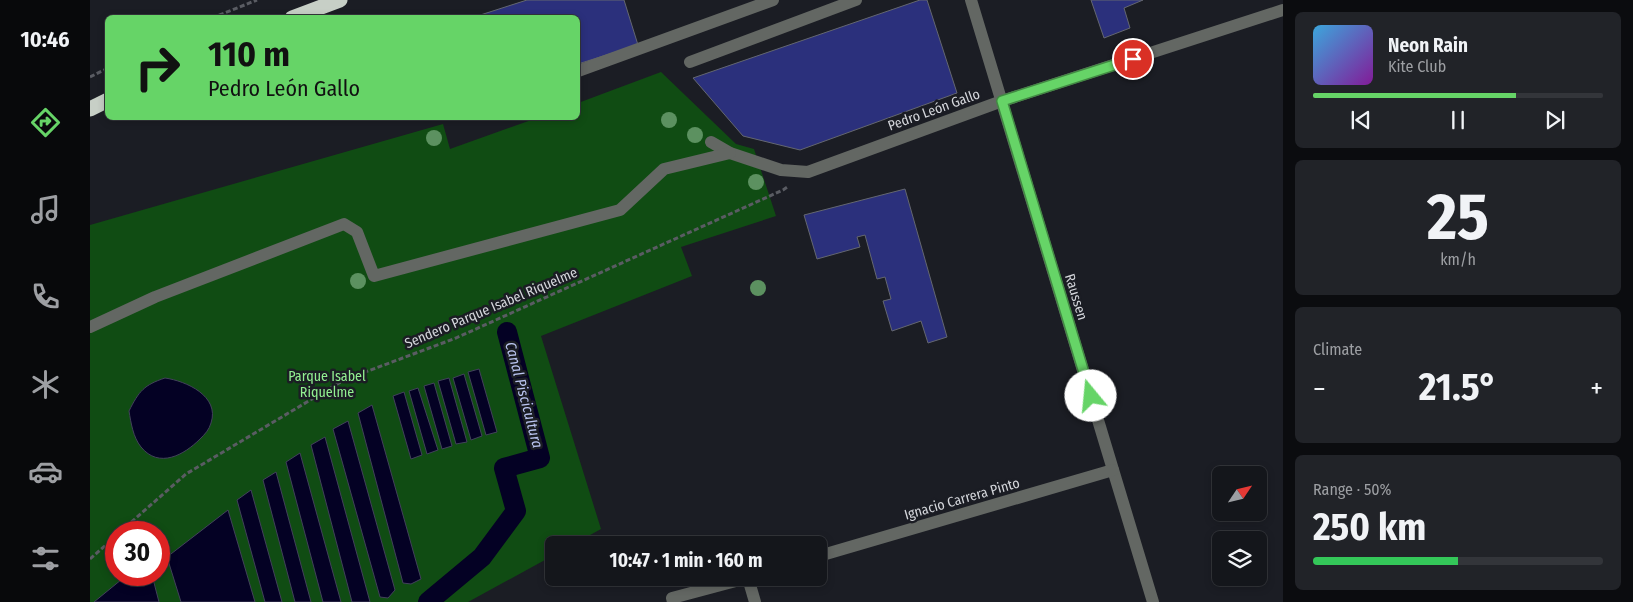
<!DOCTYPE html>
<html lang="en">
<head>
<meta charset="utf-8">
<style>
  body { margin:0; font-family:"Fira Sans Condensed",sans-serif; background:#212328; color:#f1f3f6; height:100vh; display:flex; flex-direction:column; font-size:19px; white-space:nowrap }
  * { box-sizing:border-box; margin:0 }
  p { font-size:16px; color:#9d9fa3 }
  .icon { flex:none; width:28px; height:28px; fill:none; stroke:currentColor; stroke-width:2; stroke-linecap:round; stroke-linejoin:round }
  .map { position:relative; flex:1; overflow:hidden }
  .details { display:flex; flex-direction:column; gap:12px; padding:12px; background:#0b0c0f; width:350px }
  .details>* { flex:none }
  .top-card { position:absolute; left:15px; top:15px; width:475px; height:105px; border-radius:8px; box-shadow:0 2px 8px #0003,0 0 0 1px #33353a; background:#66d467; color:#111; overflow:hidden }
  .needle { width:32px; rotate:55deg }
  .tools { position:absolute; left:1122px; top:466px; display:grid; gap:10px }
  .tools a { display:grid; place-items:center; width:55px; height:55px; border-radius:8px; background:#14161b; box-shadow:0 2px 8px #0003,0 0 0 1px #33353a; font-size:25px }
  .speed { position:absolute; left:15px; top:521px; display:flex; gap:10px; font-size:25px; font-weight:700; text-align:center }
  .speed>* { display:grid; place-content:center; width:65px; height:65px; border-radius:50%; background:#14161b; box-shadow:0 2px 8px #0003,0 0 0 1px #33353a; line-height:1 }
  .speed .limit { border:8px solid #d22; background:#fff; color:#111 }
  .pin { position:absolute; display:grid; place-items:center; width:42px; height:42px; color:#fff; margin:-21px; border:2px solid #fff; border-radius:50%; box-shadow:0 1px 5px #0007 }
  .me { position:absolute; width:55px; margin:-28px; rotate:343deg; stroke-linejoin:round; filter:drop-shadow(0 0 4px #0008) }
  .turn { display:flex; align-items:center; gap:18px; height:105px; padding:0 20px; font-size:22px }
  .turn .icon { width:65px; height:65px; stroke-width:2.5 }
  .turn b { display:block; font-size:35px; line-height:42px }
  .big { font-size:38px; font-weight:700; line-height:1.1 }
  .details .card { flex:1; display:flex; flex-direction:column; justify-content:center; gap:8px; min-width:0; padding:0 18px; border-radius:8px; background:#212328 }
  .details .dial { align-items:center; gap:0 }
  .dial b { font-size:65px; line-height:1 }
  .song { display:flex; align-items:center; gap:15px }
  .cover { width:60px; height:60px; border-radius:8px; background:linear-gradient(135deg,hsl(200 70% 55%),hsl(290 70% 35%)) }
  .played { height:5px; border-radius:2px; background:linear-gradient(90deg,#66d467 70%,#33353a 70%) }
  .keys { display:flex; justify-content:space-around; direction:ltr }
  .heat { display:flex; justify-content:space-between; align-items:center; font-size:28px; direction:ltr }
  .charge { height:8px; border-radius:4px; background:linear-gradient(90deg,#34c759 50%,#33353a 0) }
  .trip { position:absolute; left:455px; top:536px; width:282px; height:50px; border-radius:8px; background:#14161b; box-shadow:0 2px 8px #0003,0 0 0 1px #33353a; font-weight:700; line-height:50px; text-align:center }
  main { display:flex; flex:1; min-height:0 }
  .dock { display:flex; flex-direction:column; width:90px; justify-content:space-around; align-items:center; background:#08090b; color:#9d9fa3 }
  .dock .icon { width:35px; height:35px }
  .dock .current { color:#66d467 }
  .dock b { font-size:22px; color:#f1f3f6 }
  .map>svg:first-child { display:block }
  .green { fill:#104c13; fill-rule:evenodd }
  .water { fill:#040124; stroke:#42415b }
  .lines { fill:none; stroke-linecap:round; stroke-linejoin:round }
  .canal { stroke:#040124; stroke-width:20 }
  .building { fill:#2b307c; stroke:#646770 }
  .path { stroke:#5a5c63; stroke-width:3; stroke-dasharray:5 2.5; stroke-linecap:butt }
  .minor { stroke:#636763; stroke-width:12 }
  .highway { stroke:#c7cfc6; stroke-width:15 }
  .tree { fill:#5c9160 }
  .route-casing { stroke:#428a43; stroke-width:12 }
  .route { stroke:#66d467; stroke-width:9 }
  .labels { text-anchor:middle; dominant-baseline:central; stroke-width:5; stroke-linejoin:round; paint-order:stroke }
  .street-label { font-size:14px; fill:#d4d6db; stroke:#1b1d24 }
  .park-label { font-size:14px; fill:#92f091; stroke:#1b1d24 }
  .water-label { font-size:15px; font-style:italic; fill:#bac4f0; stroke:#1b1d24 }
</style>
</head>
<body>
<main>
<nav class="dock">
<b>10:46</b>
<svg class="icon current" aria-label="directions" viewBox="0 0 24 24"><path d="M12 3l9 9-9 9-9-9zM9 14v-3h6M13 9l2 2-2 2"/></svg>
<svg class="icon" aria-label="music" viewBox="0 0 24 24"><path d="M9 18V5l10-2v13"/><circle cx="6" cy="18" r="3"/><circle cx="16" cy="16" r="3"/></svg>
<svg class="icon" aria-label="phone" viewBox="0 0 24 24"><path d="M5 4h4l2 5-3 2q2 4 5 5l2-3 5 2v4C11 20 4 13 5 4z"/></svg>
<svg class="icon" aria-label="climate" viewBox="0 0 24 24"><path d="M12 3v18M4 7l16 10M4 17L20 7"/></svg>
<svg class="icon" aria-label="car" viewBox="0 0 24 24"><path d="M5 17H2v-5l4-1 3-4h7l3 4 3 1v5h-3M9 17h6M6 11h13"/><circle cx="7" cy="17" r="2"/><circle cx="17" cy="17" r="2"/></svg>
<svg class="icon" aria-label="filters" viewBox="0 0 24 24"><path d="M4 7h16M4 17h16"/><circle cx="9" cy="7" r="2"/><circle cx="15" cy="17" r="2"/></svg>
</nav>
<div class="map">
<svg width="1193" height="602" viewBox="0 0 1193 602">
  <rect width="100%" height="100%" fill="#1b1d24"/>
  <!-- green -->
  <path class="green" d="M571,72L646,144L664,149L686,216L591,247L602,276L451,336L511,529L482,545H464V555L378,602H0V225L353,124L360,149L447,118H488V103ZM26,532H69V575H26Z"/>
  <!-- water -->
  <g class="water">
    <polygon points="389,369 407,432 396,435 378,372"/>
    <polygon points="374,374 392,436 381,440 363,378"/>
    <path d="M75,378C96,381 130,396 121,423C119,430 115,434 110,439C94,455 69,469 51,447C43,437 41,423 39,411C49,391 54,385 75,378Z"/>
    <polygon points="359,378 377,442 366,444 348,381"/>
    <polygon points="344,383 362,446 352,449 334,386"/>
    <polygon points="328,388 348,450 337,454 319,391"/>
    <polygon points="314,392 332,455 321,459 303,396"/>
    <polygon points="282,405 331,579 321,584 313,583 268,413"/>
    <polygon points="258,421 305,590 298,598 290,597 243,429"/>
    <polygon points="235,437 280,602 262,602 221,445"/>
    <polygon points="210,453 251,602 233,602 196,462"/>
    <polygon points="186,472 221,602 205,602 173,480"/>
    <polygon points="161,490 192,602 175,602 147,500"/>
    <polygon points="138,510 165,602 91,602 77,557"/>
    <polygon points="37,575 62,575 69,602 4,602"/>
  </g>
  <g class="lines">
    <!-- canal -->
    <polyline class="canal" points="338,602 392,557 426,511 414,468 450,458 417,332"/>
  </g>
  <!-- building -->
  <g class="building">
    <polygon points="437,0 534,0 548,45 488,64 488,18 381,18"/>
    <polygon points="830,0 837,0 867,93 710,150 653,136 603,78"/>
    <polygon points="1001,0 1053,0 1034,8 1040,28 1014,38"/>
    <polygon points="815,189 857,337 838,343 831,321 802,331 793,301 801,299 795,277 787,279 775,235 767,237 770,247 727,259 714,215"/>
  </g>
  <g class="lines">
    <!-- path -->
    <g class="path">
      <polyline points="122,18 167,0"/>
      <polyline points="0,77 18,68"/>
      <polyline points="30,532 96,474 254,380 366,338 693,190 699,186"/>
      <polyline points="0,559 26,536"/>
    </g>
    <!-- minor -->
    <g class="minor">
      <polyline points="881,0 1063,602"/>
      <polyline points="600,62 766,0"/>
      <polyline points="488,71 683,0"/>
      <polyline points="621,142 640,153 691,170 718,172 912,101 1193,10"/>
      <polyline points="0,327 65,297 254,224 267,232 284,276 530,210 574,169 640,153"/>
      <polyline points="729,556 1023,470"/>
      <polyline points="658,578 665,602"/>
      <polyline points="583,602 582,598 657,578"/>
    </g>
    <!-- highway -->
    <g class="highway">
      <polyline points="202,18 250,0"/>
      <polyline points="0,109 18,100"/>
    </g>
  </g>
  <!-- trees -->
  <g class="tree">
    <circle cx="579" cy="120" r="8"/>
    <circle cx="605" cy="135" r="8"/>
    <circle cx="344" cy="138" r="8"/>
    <circle cx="666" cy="182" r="8"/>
    <circle cx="268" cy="281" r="8"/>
    <circle cx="668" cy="288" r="8"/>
  </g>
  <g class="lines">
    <!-- route casing -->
    <g class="route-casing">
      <polyline id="route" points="1001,396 912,101 1043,59"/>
    </g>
    <!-- route -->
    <use href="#route" class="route"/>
  </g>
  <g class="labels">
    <!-- street labels -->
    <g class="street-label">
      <text transform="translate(844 110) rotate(-20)">Pedro León Gallo</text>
      <text transform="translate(986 297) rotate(73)">Raussen</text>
      <text transform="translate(401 308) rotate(-23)">Sendero Parque Isabel Riquelme</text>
      <text transform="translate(872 499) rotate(-16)">Ignacio Carrera Pinto</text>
    </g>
    <!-- park labels -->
    <g class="park-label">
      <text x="237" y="376">Parque Isabel<tspan x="237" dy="16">Riquelme</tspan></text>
    </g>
    <!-- water labels -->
    <g class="water-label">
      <text transform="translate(434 395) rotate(75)">Canal Piscicultura</text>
    </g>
  </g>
</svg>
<div class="tools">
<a><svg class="needle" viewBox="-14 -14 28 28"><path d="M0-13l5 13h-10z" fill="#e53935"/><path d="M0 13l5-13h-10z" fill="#9d9fa3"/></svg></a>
<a><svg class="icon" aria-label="layers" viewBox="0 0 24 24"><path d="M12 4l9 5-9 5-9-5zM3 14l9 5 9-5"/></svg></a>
</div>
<div class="speed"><div class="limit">30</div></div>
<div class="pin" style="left:1043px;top:59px;background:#d93025"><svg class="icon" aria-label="arrive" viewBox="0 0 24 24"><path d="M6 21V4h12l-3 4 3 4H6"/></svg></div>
<svg class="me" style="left:1001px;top:396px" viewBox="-20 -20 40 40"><circle r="19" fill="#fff"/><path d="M0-13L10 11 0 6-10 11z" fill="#66d467"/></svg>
<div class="trip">10:47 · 1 min · 160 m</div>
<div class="top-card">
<div class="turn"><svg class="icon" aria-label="right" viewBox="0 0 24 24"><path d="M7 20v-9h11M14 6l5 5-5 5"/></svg><div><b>110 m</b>Pedro León Gallo</div></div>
</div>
</div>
<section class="details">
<div class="card">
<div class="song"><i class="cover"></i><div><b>Neon Rain</b><p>Kite Club</p></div></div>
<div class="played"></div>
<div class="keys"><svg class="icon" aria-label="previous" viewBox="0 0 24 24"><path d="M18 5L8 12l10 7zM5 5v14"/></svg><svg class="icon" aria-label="pause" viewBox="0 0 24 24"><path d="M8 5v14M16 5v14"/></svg><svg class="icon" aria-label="next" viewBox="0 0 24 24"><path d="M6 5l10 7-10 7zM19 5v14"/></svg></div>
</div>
<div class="card dial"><b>25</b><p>km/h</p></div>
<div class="card"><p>Climate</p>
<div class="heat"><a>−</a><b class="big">21.5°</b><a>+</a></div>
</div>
<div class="card"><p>Range · 50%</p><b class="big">250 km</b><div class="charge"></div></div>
</section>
</main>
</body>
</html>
